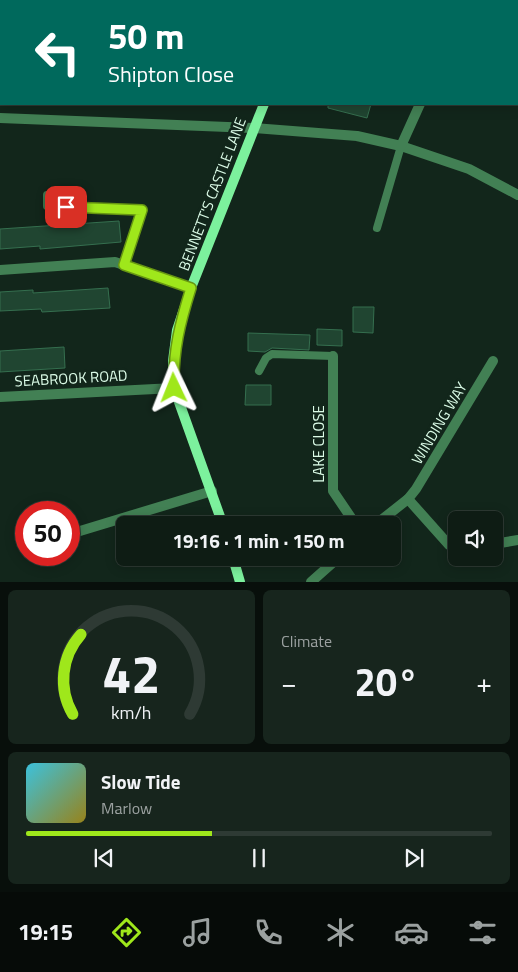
<!DOCTYPE html>
<html lang="en">
<head>
<meta charset="utf-8">
<style>
  body { margin:0; font-family:"Titillium Web",sans-serif; background:#17251d; color:#f1f3f6; height:100vh; display:flex; flex-direction:column; font-size:19px; white-space:nowrap }
  * { box-sizing:border-box; margin:0 }
  p { font-size:16px; color:#9ba1a0 }
  .icon { flex:none; width:28px; height:28px; fill:none; stroke:currentColor; stroke-width:2; stroke-linecap:round; stroke-linejoin:round }
  .map { position:relative; height:582px; overflow:hidden }
  .drawer { display:flex; flex-direction:column; gap:8px; padding:8px; background:#080f0b; flex:1 }
  .drawer>* { flex:none }
  .banner { position:absolute; left:0px; top:0px; width:519px; height:105px; box-shadow:0 2px 12px #0003,0 0 0 1px #2e3a34; background:#00695c; color:#fff; overflow:hidden }
  .controls { position:absolute; left:448px; top:511px; display:grid; gap:10px }
  .controls a { display:grid; place-items:center; width:55px; height:55px; border-radius:8px; background:#0e1c14; box-shadow:0 2px 12px #0003,0 0 0 1px #2e3a34; font-size:25px }
  .speed { position:absolute; left:15px; top:501px; display:flex; gap:10px; font-size:25px; font-weight:700; text-align:center }
  .speed>* { display:grid; place-content:center; width:65px; height:65px; border-radius:50%; background:#0e1c14; box-shadow:0 2px 12px #0003,0 0 0 1px #2e3a34; line-height:1 }
  .speed .limit { border:8px solid #d22; background:#fff; color:#111 }
  .pin { position:absolute; display:grid; place-items:center; width:42px; height:42px; color:#fff; margin:-21px; border-radius:10px; box-shadow:0 2px 8px #0006 }
  .me { position:absolute; width:55px; margin:-28px; rotate:358deg; stroke-linejoin:round; filter:drop-shadow(0 0 4px #0008) }
  .turn { display:flex; align-items:center; gap:18px; height:105px; padding:0 25px; font-size:22px }
  .turn .icon { width:65px; height:65px; stroke-width:2.5 }
  .turn b { display:block; font-size:35px; line-height:42px }
  .big { font-size:38px; font-weight:700; line-height:1.1 }
  .drawer .widget { flex:1; display:flex; flex-direction:column; justify-content:center; gap:8px; min-width:0; padding:0 18px; border-radius:8px; background:#17251d }
  .drawer .dial { align-items:center; gap:0 }
  .dial svg { height:130px; overflow:visible; fill:none; stroke:#2e3a34; stroke-width:7; stroke-linecap:round; text-anchor:middle }
  .dial text { fill:#f1f3f6; stroke:none }
  .song { display:flex; align-items:center; gap:15px }
  .cover { width:60px; height:60px; border-radius:8px; background:linear-gradient(135deg,hsl(190 70% 55%),hsl(50 70% 35%)) }
  .played { height:5px; border-radius:2px; background:linear-gradient(90deg,#9fe71b 40%,#2e3a34 40%) }
  .keys { display:flex; justify-content:space-around; direction:ltr }
  .heat { display:flex; justify-content:space-between; align-items:center; font-size:28px; direction:ltr }
  .drawer .tiles { flex:1; display:grid; gap:8px; grid-template-columns:1fr 1fr }
  .widget:last-child { grid-column:span 2 }
  .trip { position:absolute; left:116px; top:516px; width:285px; height:50px; border-radius:8px; background:#0e1c14; box-shadow:0 2px 12px #0003,0 0 0 1px #2e3a34; font-weight:700; line-height:50px; text-align:center }
  .menu { display:flex; height:80px; justify-content:space-around; align-items:center; background:#060b08; color:#9ba1a0 }
  .menu .icon { width:35px; height:35px }
  .menu .current { color:#9fe71b }
  .menu b { font-size:22px; color:#f1f3f6 }
  .map>svg:first-child { display:block }
  .building { fill:#204531; stroke:#356f4f }
  .lines { fill:none; stroke-linecap:round; stroke-linejoin:round }
  .service { stroke:#428054; stroke-width:8 }
  .minor { stroke:#428054; stroke-width:10 }
  .secondary { stroke:#7cf19d; stroke-width:10 }
  .route-casing { stroke:#679612; stroke-width:12 }
  .route { stroke:#9fe71b; stroke-width:9 }
  .labels { text-anchor:middle; dominant-baseline:central; stroke-width:5; stroke-linejoin:round; paint-order:stroke }
  .street-label { font-size:15px; fill:#dbfbe7; stroke:#12261b }
</style>
</head>
<body>
<div class="map">
<svg width="518" height="582" viewBox="0 0 518 582">
  <rect width="100%" height="100%" fill="#12261b"/>
  <!-- building -->
  <g class="building">
    <polygon points="328,104 371,104 367,118 328,108"/>
    <polygon points="119,221 121,242 40,249 40,246 0,249 0,229"/>
    <polygon points="108,288 110,308 42,312 41,309 0,311 0,292 33,290 33,293"/>
    <polygon points="353,307 374,307 373,333 353,332"/>
    <polygon points="317,329 342,330 342,346 317,345"/>
    <polygon points="248,333 310,335 309,350 272,348 265,352 248,351"/>
    <polygon points="64,347 65,368 0,372 0,351"/>
    <polygon points="246,385 271,385 271,405 245,405"/>
  </g>
  <g class="lines">
    <!-- service -->
    <g class="service">
      <polyline points="47,195 47,206 142,210 124,265"/>
      <polyline points="377,228 401,146"/>
      <polyline points="259,371 266,358 272,354 333,356"/>
    </g>
    <!-- minor -->
    <g class="minor">
      <polyline points="504,1 506,0"/>
      <polyline points="0,118 253,128 357,136 401,146 469,169 518,195"/>
      <polyline points="401,146 420,104"/>
      <polyline points="0,270 115,262 191,288"/>
      <polyline points="333,356 333,491 356,525"/>
      <polyline points="0,397 174,388"/>
      <polyline points="408,499 449,545 456,548"/>
      <polyline points="375,525 408,499 416,489 493,361"/>
      <polyline points="80,531 212,491"/>
      <polyline points="494,544 518,540"/>
      <polyline points="311,582 338,558"/>
    </g>
    <!-- secondary -->
    <g class="secondary">
      <polyline points="313,1 313,0"/>
      <polyline points="223,525 174,388 173,361 177,330 191,288 264,104"/>
      <polyline points="233,558 240,582"/>
    </g>
  </g>
  <g class="lines">
    <!-- route casing -->
    <g class="route-casing">
      <path id="route" d="M66,207L142,210L124,265L191,288C180,323 173,350 174,388"/>
    </g>
    <!-- route -->
    <use href="#route" class="route"/>
  </g>
  <g class="labels">
    <!-- street labels -->
    <g class="street-label">
      <text transform="translate(212 194) rotate(-69)">BENNETT'S CASTLE LANE</text>
      <text transform="translate(71 378) rotate(-3)">SEABROOK ROAD</text>
      <text transform="translate(439 423) rotate(-59)">WINDING WAY</text>
      <text transform="translate(318 444) rotate(-90)">LAKE CLOSE</text>
    </g>
  </g>
</svg>
<div class="controls">
<a><svg class="icon" aria-label="sound" viewBox="0 0 24 24"><path d="M4 9h4l5-4v14l-5-4H4zM17 9q2 3 0 6"/></svg></a>
</div>
<div class="speed"><div class="limit">50</div></div>
<div class="pin" style="left:66px;top:207px;background:#d93025"><svg class="icon" aria-label="arrive" viewBox="0 0 24 24"><path d="M6 21V4h12l-3 4 3 4H6"/></svg></div>
<svg class="me" style="left:174px;top:388px" viewBox="-20 -20 40 40"><path d="M0-17L14 15 0 8-14 15z" fill="#9fe71b" stroke="#fff" stroke-width="4"/></svg>
<div class="trip">19:16 · 1 min · 150 m</div>
<div class="banner">
<div class="turn"><svg class="icon" aria-label="left" viewBox="0 0 24 24"><path d="M17 20v-9H6M10 6l-5 5 5 5"/></svg><div><b>50 m</b>Shipton Close</div></div>
</div>
</div>
<section class="drawer">
<div class="tiles">
<div class="widget dial"><svg viewBox="0 0 100 80">
<path d="M14 69A42 42 0 1 1 86 69"/>
<path d="M14 69A42 42 0 0 1 19 20" stroke="#9fe71b"/>
<text x="50" y="56" font-size="32" font-weight="700">42</text>
<text x="50" y="72" font-size="11">km/h</text>
</svg></div>
<div class="widget"><p>Climate</p>
<div class="heat"><a>−</a><b class="big">20°</b><a>+</a></div>
</div>
<div class="widget">
<div class="song"><i class="cover"></i><div><b>Slow Tide</b><p>Marlow</p></div></div>
<div class="played"></div>
<div class="keys"><svg class="icon" aria-label="previous" viewBox="0 0 24 24"><path d="M18 5L8 12l10 7zM5 5v14"/></svg><svg class="icon" aria-label="pause" viewBox="0 0 24 24"><path d="M8 5v14M16 5v14"/></svg><svg class="icon" aria-label="next" viewBox="0 0 24 24"><path d="M6 5l10 7-10 7zM19 5v14"/></svg></div>
</div>
</div>
</section>
<nav class="menu">
<b>19:15</b>
<svg class="icon current" aria-label="directions" viewBox="0 0 24 24"><path d="M12 3l9 9-9 9-9-9zM9 14v-3h6M13 9l2 2-2 2"/></svg>
<svg class="icon" aria-label="music" viewBox="0 0 24 24"><path d="M9 18V5l10-2v13"/><circle cx="6" cy="18" r="3"/><circle cx="16" cy="16" r="3"/></svg>
<svg class="icon" aria-label="phone" viewBox="0 0 24 24"><path d="M5 4h4l2 5-3 2q2 4 5 5l2-3 5 2v4C11 20 4 13 5 4z"/></svg>
<svg class="icon" aria-label="climate" viewBox="0 0 24 24"><path d="M12 3v18M4 7l16 10M4 17L20 7"/></svg>
<svg class="icon" aria-label="car" viewBox="0 0 24 24"><path d="M5 17H2v-5l4-1 3-4h7l3 4 3 1v5h-3M9 17h6M6 11h13"/><circle cx="7" cy="17" r="2"/><circle cx="17" cy="17" r="2"/></svg>
<svg class="icon" aria-label="filters" viewBox="0 0 24 24"><path d="M4 7h16M4 17h16"/><circle cx="9" cy="7" r="2"/><circle cx="15" cy="17" r="2"/></svg>
</nav>
</body>
</html>
